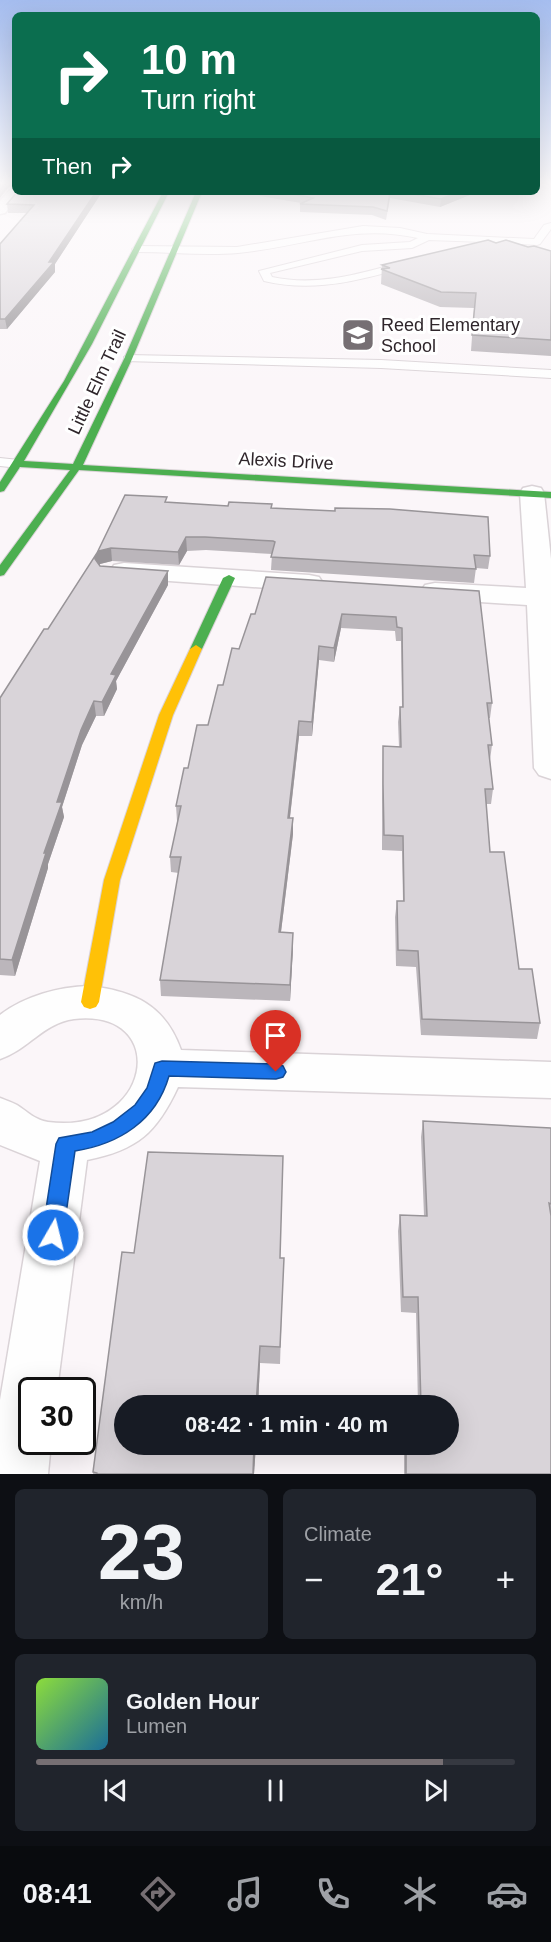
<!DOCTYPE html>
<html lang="en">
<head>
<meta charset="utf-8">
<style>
  body { margin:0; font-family:Helvetica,sans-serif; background:#20242c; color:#f1f3f6; height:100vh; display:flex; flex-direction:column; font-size:22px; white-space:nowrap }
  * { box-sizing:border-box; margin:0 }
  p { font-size:20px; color:#9ea1a6 }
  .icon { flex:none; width:33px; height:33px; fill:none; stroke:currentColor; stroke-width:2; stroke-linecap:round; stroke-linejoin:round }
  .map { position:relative; height:1474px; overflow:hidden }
  .panel { display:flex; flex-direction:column; gap:15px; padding:15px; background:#0d0f14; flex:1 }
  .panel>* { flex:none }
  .banner { position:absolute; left:12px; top:12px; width:528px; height:183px; border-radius:9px; box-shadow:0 6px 24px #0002; background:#0b6e4f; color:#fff; overflow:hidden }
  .speed { position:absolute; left:18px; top:1377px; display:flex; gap:12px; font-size:30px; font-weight:700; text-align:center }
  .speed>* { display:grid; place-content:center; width:78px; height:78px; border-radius:50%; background:#171b24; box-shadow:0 6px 24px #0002; line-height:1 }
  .speed .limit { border:3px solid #111; border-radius:9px; background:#fff; color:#111 }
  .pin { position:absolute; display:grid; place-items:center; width:51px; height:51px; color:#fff; margin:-62px -26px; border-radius:50% 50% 50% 0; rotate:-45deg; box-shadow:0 0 6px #0007 }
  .pin .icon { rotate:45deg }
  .me { position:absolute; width:66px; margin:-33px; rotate:8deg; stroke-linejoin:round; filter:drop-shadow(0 0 4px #0008) }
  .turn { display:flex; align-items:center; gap:21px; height:126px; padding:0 30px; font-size:27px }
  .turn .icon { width:78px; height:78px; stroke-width:2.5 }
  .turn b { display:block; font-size:42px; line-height:51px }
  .then { display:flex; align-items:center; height:57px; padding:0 30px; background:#0003; gap:12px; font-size:22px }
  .big { font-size:45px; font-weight:800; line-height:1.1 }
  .panel .widget { flex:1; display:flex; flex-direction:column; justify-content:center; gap:9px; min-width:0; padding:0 21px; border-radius:9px; background:#20242c }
  .panel .dial { align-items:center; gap:0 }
  .dial b { font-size:78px; line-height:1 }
  .song { display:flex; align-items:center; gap:18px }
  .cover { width:72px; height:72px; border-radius:9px; background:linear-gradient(135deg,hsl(90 70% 55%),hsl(200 70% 35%)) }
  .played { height:6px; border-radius:3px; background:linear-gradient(90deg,#766f73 85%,#363941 85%) }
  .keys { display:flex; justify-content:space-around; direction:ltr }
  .heat { display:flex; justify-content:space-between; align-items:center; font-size:33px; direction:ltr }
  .panel .tiles { flex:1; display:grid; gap:15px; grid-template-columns:1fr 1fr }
  .widget:last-child { grid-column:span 2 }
  .trip { position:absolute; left:114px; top:1395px; width:345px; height:60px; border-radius:30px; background:#171b24; box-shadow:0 6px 24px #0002; font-weight:800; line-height:60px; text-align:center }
  .tabs { display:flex; height:96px; justify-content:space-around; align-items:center; background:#090b0e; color:#9ea1a6 }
  .tabs .icon { width:42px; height:42px }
  .tabs .on { color:#766f73 }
  .tabs b { font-size:27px; color:#f1f3f6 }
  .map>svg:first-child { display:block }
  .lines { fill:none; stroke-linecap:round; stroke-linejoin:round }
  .lane-casing { stroke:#dad3d7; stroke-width:2 }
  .street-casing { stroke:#dad3d7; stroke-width:3 }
  .fast-casing { stroke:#dad3d7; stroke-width:2 }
  .slow-casing { stroke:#dad3d7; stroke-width:2 }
  .lane { fill:#fefefe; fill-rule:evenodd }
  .street { fill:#fefefe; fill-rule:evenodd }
  .fast { fill:#4caf50; fill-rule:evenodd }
  .slow { fill:#ffc107; fill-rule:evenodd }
  .wall { fill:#bbb6bb }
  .shaded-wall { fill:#989498 }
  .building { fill:#d9d4d9; stroke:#989498; stroke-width:1.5 }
  .route { fill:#1a73e8; stroke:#114b97; stroke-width:1.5 }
  .labels { text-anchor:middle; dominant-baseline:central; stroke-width:6; stroke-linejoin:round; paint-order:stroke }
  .far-poi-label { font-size:18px; fill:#2f262b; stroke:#fff; text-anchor:start }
  .far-street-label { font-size:18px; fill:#2f262b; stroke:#fff }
</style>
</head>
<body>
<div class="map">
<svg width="551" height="1474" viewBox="0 0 551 1474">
  <rect width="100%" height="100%" fill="#fbf6f9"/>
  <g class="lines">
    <!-- lane casing -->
    <g class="lane-casing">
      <g id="lane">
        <path d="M551,223V229L540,244L537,245L503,243L470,252L467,251V247L484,242L429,240L412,248L362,251L270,273L272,277C319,287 361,273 406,261L411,264C404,269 393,271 385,273C344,284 306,291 264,281L259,271L362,245L410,242L418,238C353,223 301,247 238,253C205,256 170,252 137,252L132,249L137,246L237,247L363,226L400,228L427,234L534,239L544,225Z"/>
        <polygon points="128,355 381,360 551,370 551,378 381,368 124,361 124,357"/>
        <polygon points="0,458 19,460 26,464 19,468 0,466"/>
      </g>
    </g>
    <!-- street casing -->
    <g class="street-casing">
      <g id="street">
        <polygon points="15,188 15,192 23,192 5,213 0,214 0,201 11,189"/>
        <polygon points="532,486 541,488 544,493 551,559 551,779 539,775 534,768 527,605 435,599 425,597 421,591 425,585 435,583 526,588 520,493 523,488"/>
        <polygon points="124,563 309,575 319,577 323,583 319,589 309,591 114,577 110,571 114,565"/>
        <path d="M89,986C134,991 165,1005 181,1050L551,1062V1098L178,1087C157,1132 138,1150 87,1160L57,1390H32V1442H51L48,1474H0V1400L40,1161L0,1145V1098C5,1100 12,1102 17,1105C28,1112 35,1120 48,1122C152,1136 172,1008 74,1019C43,1023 28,1050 0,1059V1015C25,996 58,987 89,986Z"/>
      </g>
    </g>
    <!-- fast casing -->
    <g class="fast-casing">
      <g id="fast">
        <polygon points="163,192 169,192 92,344 24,461 73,464 124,359 196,192 202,192 132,359 83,465 551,492 551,498 79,470 4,575 0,576 0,565 70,470 20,467 4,491 0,492 0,482 64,381"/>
        <polygon points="229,575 235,578 202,649 196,653 192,652 190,649 223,578"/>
      </g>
    </g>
    <!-- slow casing -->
    <g class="slow-casing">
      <polygon id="slow" points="196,645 202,649 173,715 120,880 99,1002 96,1007 90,1009 84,1007 81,1002 104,880 159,715 190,649"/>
    </g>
    <!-- lane -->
    <use href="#lane" class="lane"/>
    <!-- street -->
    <use href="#street" class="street"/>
    <!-- fast -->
    <use href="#fast" class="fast"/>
    <!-- slow -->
    <use href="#slow" class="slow"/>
  </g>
  <!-- wall -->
  <g class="wall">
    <polygon points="102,192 55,264 55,272 7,329 0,329 0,244 27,213 8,213 7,204"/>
    <polygon points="259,192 477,192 440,207 390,198 386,220 372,215 300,212 300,204 301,203 260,196"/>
    <polygon points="496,243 551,251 551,356 471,351 474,308 440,307 381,284 382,265"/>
    <polygon points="168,503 228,506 272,508 490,556 488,569 476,568 474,583 271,570 272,554 206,550 187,551 179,565 112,561 100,564 100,566 168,571 168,585 116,681 117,689 104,716 96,716 82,745 62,807 64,817 48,864 48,868 15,976 0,975 0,698 48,629 97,553"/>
    <polygon points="479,591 492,703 490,718 489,718 492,745 490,760 493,789 491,804 486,804 490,852 519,969 540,1023 537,1039 421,1035 416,967 396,966 395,917 397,901 403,901 402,851 382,850 382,799 383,746 399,747 398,722 400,707 402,707 401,641 396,641 395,631 341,628 334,662 319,660 312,736 299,736 290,818 293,818 293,834 281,932 293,948 290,1001 161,996 160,980 179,873 171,872 170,857 178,821 177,821 176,806 188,768 208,725 223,685 255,614"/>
    <polygon points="423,1121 551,1128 551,1474 404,1474 404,1454 405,1444 448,1444 448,1406 418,1406 416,1313 401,1312 398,1231 400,1215 424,1216 421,1137"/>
    <polygon points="283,1156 280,1258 283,1276 280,1364 260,1363 258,1406 124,1406 124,1444 256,1444 254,1474 93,1474 134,1253"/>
  </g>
  <!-- shaded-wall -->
  <g class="shaded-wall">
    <polygon points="5,183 14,183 14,186 9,187 0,198 0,188"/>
    <polygon points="96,192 102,192 55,264 55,272 7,329 5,319"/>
    <polygon points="459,192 477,192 440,207 441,199"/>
    <polygon points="186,537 187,551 179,565 178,552"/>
    <polygon points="111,548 112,561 100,564 96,572 95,559 99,551"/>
    <polygon points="168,571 168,585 116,681 117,689 104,716 102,702 111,674"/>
    <polygon points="342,614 341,628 334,662 334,648"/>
    <polygon points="319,646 319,660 312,736 312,722"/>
    <polygon points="94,701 96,716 82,745 62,807 64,817 48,864 48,868 15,976 12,960 44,853 57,802 81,730"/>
    <polygon points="299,721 299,736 288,834 288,818"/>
    <polygon points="293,818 293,834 279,948 279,932"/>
    <polygon points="293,933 293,948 290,1001 290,985"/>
    <polygon points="260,1346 260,1363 258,1406 256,1406"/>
    <polygon points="254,1444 256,1444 254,1474 253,1474"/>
  </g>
  <!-- building -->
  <g class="building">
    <polygon points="0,183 5,183 0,188"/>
    <polygon points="17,192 96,192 49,262 54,262 5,319 0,319 0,244 34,205 7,204"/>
    <polygon points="282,192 390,192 387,211 373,207 300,204 313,198"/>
    <polygon points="401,192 459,192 441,199"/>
    <polygon points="488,240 496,243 506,240 528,247 534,246 551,251 551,340 472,335 476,293 441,292 381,269 390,268 382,265"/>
    <polygon points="125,495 167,497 165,502 228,506 229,502 272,504 271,508 335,511 335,508 390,509 488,517 490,556 474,555 476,569 271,557 275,542 273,541 205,537 186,537 178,552 111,548 99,551 95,559 100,566 168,571 111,674 116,675 102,702 94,701 81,730 57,802 62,802 44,853 46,853 12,960 0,959 0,698 44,629 48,629 97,553"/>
    <polygon points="266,577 479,591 492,703 487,703 492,745 488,745 493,789 485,789 490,852 504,852 519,969 532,969 540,1023 422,1019 418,951 398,950 397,901 404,901 403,836 384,835 383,784 383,746 401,747 400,707 403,707 402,628 397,627 396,617 342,614 334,648 319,646 312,722 299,721 288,818 293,818 279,932 293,933 290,985 160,980 181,857 170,857 181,806 176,806 184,768 188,768 197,725 208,725 218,685 223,685 232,648 239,649 251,614 255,614"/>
    <polygon points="423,1121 551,1128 551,1204 549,1203 551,1216 551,1474 406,1474 406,1444 448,1444 448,1406 421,1406 418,1297 403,1297 400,1215 427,1216"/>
    <polygon points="148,1152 283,1156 280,1258 284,1258 280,1347 260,1346 256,1406 124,1406 124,1444 254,1444 253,1474 97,1474 97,1473 93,1472 122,1252 134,1253"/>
  </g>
  <!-- sky -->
  <linearGradient id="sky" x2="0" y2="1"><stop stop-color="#a5bdef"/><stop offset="0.47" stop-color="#fdfbfc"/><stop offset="1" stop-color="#fdfbfc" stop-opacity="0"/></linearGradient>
  <rect width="551" height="389" fill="url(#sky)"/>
  <!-- route -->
  <path class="route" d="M162,1061L276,1064L283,1066L286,1072L283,1077L276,1079L169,1076C156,1121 119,1144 75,1151L63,1235L60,1241L53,1244L45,1241L42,1235L56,1144L59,1138L92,1132L113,1122L135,1105L147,1088L155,1063Z"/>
  <!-- icons -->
  <defs>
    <g id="school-square" transform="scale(1.725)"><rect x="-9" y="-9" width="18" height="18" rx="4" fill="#766f73" stroke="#fff"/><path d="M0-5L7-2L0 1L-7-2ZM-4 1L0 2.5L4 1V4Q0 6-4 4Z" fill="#fff"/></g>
  </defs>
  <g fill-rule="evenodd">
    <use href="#school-square" x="358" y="335"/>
  </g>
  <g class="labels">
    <!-- far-poi labels -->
    <g class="far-poi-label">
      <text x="381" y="325">Reed Elementary<tspan x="381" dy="21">School</tspan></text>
    </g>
    <!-- far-street labels -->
    <g class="far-street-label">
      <text transform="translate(97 382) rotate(-65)">Little Elm Trail</text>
      <text transform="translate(286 461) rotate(3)">Alexis Drive</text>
    </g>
  </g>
</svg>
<div class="speed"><div class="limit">30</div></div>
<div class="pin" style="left:276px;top:1072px;background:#d93025"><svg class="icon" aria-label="arrive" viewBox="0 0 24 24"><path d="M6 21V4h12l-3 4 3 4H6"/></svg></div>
<svg class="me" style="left:53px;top:1235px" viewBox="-20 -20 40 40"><circle r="17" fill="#1a73e8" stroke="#fff" stroke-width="3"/><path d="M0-11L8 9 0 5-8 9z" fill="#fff"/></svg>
<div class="trip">08:42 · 1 min · 40 m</div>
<div class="banner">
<div class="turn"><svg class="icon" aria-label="right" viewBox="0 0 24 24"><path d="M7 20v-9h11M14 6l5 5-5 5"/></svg><div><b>10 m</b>Turn right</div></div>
<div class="then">Then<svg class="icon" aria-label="right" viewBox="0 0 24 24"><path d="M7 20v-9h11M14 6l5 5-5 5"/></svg></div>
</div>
</div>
<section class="panel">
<div class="tiles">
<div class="widget dial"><b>23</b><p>km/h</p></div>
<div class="widget"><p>Climate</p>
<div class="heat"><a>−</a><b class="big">21°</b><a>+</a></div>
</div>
<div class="widget">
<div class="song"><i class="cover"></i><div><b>Golden Hour</b><p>Lumen</p></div></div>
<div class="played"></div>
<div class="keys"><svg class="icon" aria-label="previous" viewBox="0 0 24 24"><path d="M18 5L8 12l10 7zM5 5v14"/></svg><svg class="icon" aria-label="pause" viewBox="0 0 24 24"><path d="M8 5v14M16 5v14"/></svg><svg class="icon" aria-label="next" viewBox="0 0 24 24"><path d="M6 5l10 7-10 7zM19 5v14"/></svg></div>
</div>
</div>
</section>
<nav class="tabs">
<b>08:41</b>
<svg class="icon on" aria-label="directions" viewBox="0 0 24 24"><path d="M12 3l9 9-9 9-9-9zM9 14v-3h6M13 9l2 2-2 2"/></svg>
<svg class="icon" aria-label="music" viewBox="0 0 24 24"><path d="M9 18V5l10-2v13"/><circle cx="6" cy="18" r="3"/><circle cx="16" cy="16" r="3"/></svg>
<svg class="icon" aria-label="phone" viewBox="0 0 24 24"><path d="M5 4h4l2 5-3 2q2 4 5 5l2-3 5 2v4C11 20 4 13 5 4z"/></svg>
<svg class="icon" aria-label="climate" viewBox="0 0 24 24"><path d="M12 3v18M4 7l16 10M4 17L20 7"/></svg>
<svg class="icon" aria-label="car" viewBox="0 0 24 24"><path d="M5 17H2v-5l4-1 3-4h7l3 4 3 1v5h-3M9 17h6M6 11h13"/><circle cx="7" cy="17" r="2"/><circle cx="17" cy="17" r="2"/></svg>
</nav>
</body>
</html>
